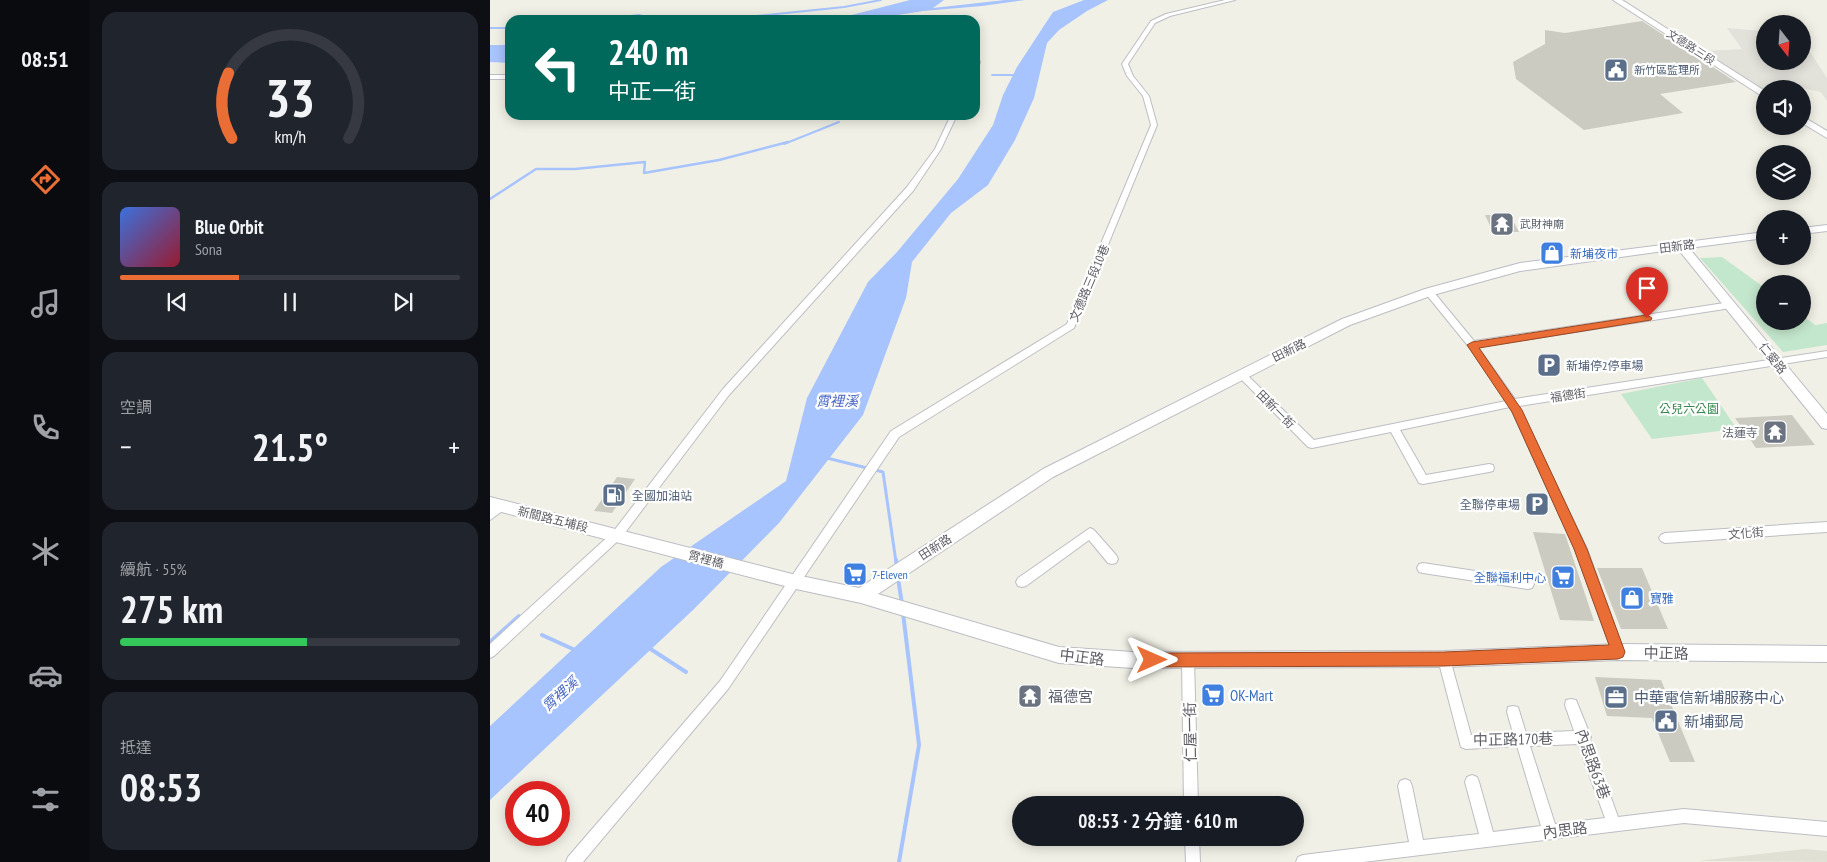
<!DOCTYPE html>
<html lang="zh-TW">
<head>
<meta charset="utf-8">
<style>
  body { margin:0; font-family:"PT Sans Narrow","Noto Sans TC",sans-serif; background:#20242c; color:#f1f3f6; height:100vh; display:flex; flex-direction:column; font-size:19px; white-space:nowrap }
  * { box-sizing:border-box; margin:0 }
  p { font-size:16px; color:#9ea1a6 }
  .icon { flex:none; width:28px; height:28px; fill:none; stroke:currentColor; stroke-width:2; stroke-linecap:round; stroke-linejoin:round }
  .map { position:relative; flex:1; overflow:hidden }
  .details { display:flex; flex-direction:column; gap:12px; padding:12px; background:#0d0f14; width:400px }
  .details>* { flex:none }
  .banner { position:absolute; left:15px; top:15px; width:475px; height:105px; border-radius:15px; box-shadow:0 2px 12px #0003; background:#00695c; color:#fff; overflow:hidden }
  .needle { width:32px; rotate:163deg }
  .fabs { position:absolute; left:1266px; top:15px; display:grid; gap:10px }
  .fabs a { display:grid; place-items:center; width:55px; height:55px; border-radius:50%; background:#171b24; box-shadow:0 2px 12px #0003; font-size:25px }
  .speed { position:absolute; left:15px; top:781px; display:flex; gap:10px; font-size:25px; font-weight:700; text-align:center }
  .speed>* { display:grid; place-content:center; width:65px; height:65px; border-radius:50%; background:#171b24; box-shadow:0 2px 12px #0003; line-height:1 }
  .speed .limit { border:8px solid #d22; background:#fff; color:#111 }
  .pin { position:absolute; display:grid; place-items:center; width:42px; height:42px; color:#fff; margin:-51px -21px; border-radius:50% 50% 50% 0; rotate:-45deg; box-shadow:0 0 5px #0007 }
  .pin .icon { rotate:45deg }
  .me { position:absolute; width:55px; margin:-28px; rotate:90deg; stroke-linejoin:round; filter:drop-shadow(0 0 4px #0008) }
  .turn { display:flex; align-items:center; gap:18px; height:105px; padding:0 20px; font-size:22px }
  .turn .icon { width:65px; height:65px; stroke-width:2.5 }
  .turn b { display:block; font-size:35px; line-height:42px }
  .big { font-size:38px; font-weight:600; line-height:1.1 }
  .details .tile { flex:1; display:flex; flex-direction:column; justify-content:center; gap:8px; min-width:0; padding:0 18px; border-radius:15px; background:#20242c }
  .details .dial { align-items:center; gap:0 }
  .dial svg { height:130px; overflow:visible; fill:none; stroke:#363941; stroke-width:7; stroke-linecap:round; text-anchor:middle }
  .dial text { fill:#f1f3f6; stroke:none }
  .song { display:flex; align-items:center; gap:15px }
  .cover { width:60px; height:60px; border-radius:8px; background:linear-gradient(135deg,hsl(220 70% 55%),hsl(350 70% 35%)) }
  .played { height:5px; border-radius:2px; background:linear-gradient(90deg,#e96d34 35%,#363941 35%) }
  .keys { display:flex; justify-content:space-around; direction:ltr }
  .heat { display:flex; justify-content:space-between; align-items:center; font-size:28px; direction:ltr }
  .charge { height:8px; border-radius:4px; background:linear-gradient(90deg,#34c759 55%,#363941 0) }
  .trip { position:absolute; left:522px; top:796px; width:292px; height:50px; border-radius:25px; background:#171b24; box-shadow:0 2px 12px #0003; font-weight:600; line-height:50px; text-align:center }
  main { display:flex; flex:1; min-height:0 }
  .tab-bar { display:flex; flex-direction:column; width:90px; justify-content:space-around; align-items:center; background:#090b0e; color:#9ea1a6 }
  .tab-bar .icon { width:35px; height:35px }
  .tab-bar .selected { color:#e96d34 }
  .tab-bar b { font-size:22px; color:#f1f3f6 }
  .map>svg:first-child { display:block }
  .industrial { fill:#e2e1da }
  .education { fill:#e0e0d4 }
  .green { fill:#c3e7cc }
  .water { fill:#a8c4fe }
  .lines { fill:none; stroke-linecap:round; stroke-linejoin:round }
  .stream-far3 { stroke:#a8c4fe; stroke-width:2 }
  .stream-far2 { stroke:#a8c4fe; stroke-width:2.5 }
  .stream-far1 { stroke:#a8c4fe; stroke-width:3 }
  .stream { stroke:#a8c4fe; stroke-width:4 }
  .building { fill:#cbcbc2 }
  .street-casing { stroke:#bdbec4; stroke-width:2 }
  .secondary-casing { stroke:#bbbdc4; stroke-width:2 }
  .street { fill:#fff; fill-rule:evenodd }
  .secondary { fill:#fff; fill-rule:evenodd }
  .route { fill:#e96d34; stroke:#974722 }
  .labels { text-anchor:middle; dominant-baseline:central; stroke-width:4.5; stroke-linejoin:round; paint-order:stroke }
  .far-street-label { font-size:11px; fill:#5e5f66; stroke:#fff }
  .far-service-label { font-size:11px; fill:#4e5e75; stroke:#fff; text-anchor:start }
  .far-worship-label { font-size:11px; fill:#5b616d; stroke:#fff; text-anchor:start }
  .street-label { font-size:12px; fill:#5e5f66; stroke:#fff }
  .shop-label { font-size:12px; fill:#366cbe; stroke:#fff; text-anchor:start }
  .service-label { font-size:12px; fill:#4e5e75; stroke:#fff; text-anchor:start }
  .park-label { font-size:12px; fill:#36854d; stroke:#fff }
  .worship-label { font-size:12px; fill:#5b616d; stroke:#fff; text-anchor:end }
  .water-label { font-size:14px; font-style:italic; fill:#4967c3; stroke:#fff }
  .near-street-label { font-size:15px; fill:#5e5f66; stroke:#fff }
  .near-shop-label { font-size:15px; fill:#366cbe; stroke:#fff; text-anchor:start }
  .near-worship-label { font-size:15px; fill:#5b616d; stroke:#fff; text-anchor:start }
  .near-service-label { font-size:15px; fill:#4e5e75; stroke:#fff; text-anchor:start }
</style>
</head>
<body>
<main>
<nav class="tab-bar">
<b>08:51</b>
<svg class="icon selected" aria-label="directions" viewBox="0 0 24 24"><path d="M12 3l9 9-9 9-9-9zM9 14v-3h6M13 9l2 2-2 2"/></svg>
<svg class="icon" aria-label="music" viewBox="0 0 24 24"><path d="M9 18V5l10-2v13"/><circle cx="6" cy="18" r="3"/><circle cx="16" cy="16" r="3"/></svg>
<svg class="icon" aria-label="phone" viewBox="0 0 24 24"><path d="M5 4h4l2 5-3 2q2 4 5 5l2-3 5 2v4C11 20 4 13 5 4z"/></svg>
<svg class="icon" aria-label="climate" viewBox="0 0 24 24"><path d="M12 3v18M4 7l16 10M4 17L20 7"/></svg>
<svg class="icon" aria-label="car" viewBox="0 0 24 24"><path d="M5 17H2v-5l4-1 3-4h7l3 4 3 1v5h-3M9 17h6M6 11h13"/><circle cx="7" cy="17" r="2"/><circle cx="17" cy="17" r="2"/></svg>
<svg class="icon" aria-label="filters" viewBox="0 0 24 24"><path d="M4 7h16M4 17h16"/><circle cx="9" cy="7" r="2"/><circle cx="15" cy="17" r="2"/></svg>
</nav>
<section class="details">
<div class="tile dial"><svg viewBox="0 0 100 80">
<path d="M14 69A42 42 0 1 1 86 69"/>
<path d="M14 69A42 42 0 0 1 12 29" stroke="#e96d34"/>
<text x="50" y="56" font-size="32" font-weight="700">33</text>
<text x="50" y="72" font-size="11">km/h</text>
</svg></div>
<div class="tile">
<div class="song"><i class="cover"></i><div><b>Blue Orbit</b><p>Sona</p></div></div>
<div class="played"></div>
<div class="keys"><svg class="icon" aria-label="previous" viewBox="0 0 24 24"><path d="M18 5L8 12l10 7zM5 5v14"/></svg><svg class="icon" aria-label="pause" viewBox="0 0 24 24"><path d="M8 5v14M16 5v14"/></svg><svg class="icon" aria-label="next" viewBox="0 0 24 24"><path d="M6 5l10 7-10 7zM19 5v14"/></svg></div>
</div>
<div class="tile"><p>空調</p>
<div class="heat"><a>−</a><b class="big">21.5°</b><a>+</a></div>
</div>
<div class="tile"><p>續航 · 55%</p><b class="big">275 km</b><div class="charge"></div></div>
<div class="tile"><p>抵達</p><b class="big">08:53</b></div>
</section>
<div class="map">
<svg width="1337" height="862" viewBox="0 0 1337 862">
  <rect width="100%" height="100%" fill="#f0f0e6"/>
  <!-- industrial -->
  <polygon class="industrial" points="1237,28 1271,31 1275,36 1275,61 1312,61 1313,41 1337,78 1337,101 1331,92 1312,88 1275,89 1275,92 1215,51 1252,49"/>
  <!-- education -->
  <polygon class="education" points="1315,849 1337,851 1337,862 1208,861"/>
  <!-- green -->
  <g class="green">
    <polygon points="1232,257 1275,288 1275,321 1312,321 1313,316 1325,325 1337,323 1337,345 1293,352 1210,258"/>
    <polygon points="1212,378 1247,429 1162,439 1131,394"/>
  </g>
  <!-- water -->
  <g class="water">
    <polygon points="420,0 454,0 443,8 515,0 535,0 492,6 433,11 408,15 397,20 342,20"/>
    <polygon points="594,0 618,0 597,11 569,30 557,43 544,98 525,140 498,185 461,213 422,262 416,298 373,415 289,523 203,610 0,800 0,726 171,567 296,481 317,398 378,282 407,252 468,179 503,125 513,95 527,67 563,12"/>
    <polygon points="0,45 20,45 20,63 0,62"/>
  </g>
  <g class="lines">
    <!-- stream-far3 -->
    <g class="stream-far3">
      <polyline points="107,20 149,15 164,20"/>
      <polyline points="227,20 354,7 391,0"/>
      <polyline points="0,28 20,28"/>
      <polyline points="502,75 527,75"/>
      <polyline points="359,117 364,115"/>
      <polyline points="294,144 349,122"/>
    </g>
    <!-- stream-far2 -->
    <polyline class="stream-far2" points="0,199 46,169 85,169 155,162 154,173 229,160 298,142"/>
    <!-- stream-far1 -->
    <polyline class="stream-far1" points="337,458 393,472 406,562"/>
    <!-- stream -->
    <g class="stream">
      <polyline points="406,560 407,567"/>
      <polyline points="408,578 412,604"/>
      <polyline points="52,635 85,650"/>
      <polyline points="0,642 29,616"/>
      <polyline points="159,648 196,672"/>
      <polyline points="409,862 429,745 413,613"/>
    </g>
  </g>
  <!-- building -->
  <g class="building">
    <polygon points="1152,21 1246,82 1170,94 1193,113 1094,130 1026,79 1023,62 1055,44 1055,30 1075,33"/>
    <polygon points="995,215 1020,215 1029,232 1003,232"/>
    <polygon points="1302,415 1325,445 1266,448 1245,418"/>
    <polygon points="127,477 145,479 122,513 104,511"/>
    <polygon points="1043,532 1075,534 1104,621 1070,620"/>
    <polygon points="1107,568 1152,568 1178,629 1131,629"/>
    <polygon points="1105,677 1171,680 1205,762 1180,762 1162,718 1117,716"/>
    <polygon points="545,686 545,705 535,706 535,688"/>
  </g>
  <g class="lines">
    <!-- street casing -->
    <g class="street-casing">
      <g id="street">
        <polygon points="735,0 745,0 680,16 665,23 638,64 643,76 659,96 667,125 584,328 409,437 238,689 93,862 76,862 78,857 230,681 401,431 577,324 661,125 653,96 637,76 632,64 661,21 676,14"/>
        <polygon points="485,56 487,57 490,62 488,68 485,70"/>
        <rect x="0" y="75" width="20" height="4"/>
        <polygon points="461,115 467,115 451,149 423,191 239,395 131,538 4,656 0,658 0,644 123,532 233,389 417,187 445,149"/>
        <polygon points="939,289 942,290 984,341 1241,302 1245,305 1241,308 988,347 1025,399 1337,351 1337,357 1029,406 1097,549 1134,652 1132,656 1128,658 1124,656 1085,549 1020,407 910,430 936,475 999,464 1003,465 1004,468 1003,471 999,472 933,484 929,483 901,432 822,448 818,447 746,374 751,371 754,372 824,440 1016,401 979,347 936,294 936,290"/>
        <polygon points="11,501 15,503 16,506 15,509 0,520 0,509"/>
        <polygon points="1337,522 1337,532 1175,543 1171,541 1169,538 1171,535 1175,533"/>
        <polygon points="600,528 604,530 626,555 628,559 626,563 622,564 618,563 599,540 536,586 532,587 528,586 526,582 528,578"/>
        <polygon points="933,563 1038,579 1042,580 1044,584 1042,588 1038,589 933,573 929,572 927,568 929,564"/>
        <path d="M954,653L958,655L960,659L981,735L1023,733L1017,712L1018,707L1023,706L1028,707L1036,733L1084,731L1075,705L1076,700L1081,699L1086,700L1101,737L1100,739L1128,817L1194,809L1337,822V836L1194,823L873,862H806L808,857L813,855L919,842L908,786L910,781L915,779L920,781L922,786L933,840L989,834L975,782L977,777L982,775L987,777L989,782L1003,832L1051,826L1027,746L976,749L971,747L948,659L950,655ZM1088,744L1115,818L1065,824L1040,746Z"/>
        <polygon points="698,654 702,656 704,660 708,805 694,805 692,660 694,656"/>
        <polygon points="695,838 709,838 710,862 696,862"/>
      </g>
    </g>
    <!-- secondary casing -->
    <g class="secondary-casing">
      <g id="secondary">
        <polygon points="1123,0 1132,0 1275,91 1275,98"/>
        <polygon points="1312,116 1337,131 1337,138 1312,123"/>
        <polygon points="1337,225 1337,231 1312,234 1312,228"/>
        <polygon points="1275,232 1275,238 1199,248 1337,414 1337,429 1332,428 1188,249 1030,271 943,295 860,325 563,477 388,594 569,647 643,652 954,651 1128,644 1337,646 1337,662 1128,660 954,667 643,668 569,663 371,603 306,589 0,509 0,497 306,575 369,588 553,469 852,319 935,289 1030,263"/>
      </g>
    </g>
    <!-- street -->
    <use href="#street" class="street"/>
    <!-- secondary -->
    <use href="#secondary" class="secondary"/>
  </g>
  <!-- route -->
  <polygon class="route" points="1157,315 1162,318 1161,320 989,348 1032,410 1097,549 1135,652 1133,657 1128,659 954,666 662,667 657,665 655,660 657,655 662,653 954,652 1119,645 1084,549 1022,412 977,345 982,342"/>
  <!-- icons -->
  <defs>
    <g id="civic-square" transform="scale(1.25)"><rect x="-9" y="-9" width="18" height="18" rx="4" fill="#5c6f8a" stroke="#fff"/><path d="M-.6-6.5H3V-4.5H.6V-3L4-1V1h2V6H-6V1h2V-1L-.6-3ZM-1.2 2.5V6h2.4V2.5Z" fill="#fff"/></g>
    <g id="temple-square" transform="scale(1.25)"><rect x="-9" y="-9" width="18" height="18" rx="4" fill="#6b7280" stroke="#fff"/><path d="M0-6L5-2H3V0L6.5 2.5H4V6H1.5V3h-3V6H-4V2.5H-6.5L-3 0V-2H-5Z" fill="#fff"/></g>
    <g id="shop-square" transform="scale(1.25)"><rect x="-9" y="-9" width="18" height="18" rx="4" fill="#3f7fe0" stroke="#fff"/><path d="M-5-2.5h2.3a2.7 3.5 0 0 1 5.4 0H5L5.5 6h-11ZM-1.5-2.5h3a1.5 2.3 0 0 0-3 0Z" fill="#fff"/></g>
    <g id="parking-square" transform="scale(1.25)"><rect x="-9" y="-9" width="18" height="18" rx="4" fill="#5c6f8a" stroke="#fff"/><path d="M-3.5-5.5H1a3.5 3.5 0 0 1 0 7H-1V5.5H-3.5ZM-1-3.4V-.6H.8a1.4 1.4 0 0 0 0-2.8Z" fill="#fff"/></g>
    <g id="fuel-square" transform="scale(1.25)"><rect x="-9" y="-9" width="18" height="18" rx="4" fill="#5c6f8a" stroke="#fff"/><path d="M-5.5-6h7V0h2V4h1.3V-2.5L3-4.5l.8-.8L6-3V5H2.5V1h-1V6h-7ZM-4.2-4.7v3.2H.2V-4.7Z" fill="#fff"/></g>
    <g id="supermarket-square" transform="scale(1.25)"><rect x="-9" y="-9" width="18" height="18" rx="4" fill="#3f7fe0" stroke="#fff"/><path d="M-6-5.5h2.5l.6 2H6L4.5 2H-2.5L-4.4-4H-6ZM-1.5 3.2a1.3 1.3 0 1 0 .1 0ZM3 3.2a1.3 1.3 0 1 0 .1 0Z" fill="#fff"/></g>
    <g id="office-square" transform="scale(1.25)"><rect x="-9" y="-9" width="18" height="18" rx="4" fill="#5c6f8a" stroke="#fff"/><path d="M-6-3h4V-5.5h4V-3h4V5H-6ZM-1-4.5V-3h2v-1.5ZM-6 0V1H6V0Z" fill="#fff"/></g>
  </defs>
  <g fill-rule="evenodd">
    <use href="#civic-square" x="1126" y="70"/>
    <use href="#temple-square" x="1012" y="224"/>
    <use href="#shop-square" x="1062" y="253"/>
    <use href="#parking-square" x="1059" y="365"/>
    <use href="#temple-square" x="1285" y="432"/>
    <use href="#fuel-square" x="124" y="495"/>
    <use href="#parking-square" x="1047" y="504"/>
    <use href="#supermarket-square" x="365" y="574"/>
    <use href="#supermarket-square" x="1073" y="577"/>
    <use href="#shop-square" x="1142" y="598"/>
    <use href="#supermarket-square" x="723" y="695"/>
    <use href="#temple-square" x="540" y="696"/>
    <use href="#office-square" x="1126" y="697"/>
    <use href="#civic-square" x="1176" y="721"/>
  </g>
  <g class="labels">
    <!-- far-street labels -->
    <g class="far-street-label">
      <text transform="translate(1201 47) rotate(33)">文德路三段</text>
    </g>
    <!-- far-service labels -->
    <g class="far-service-label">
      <text x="1144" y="70">新竹區監理所</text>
    </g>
    <!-- far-worship labels -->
    <g class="far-worship-label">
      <text x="1030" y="224">武財神廟</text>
    </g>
    <!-- street labels -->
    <g class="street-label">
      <text transform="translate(1187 246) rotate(-7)">田新路</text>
      <text transform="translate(599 283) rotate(-67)">文德路三段10巷</text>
      <text transform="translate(799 350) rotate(-26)">田新路</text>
      <text transform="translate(1283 358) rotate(51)">仁愛路</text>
      <text transform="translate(1078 395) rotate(-8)">福德街</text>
      <text transform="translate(786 409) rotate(45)">田新一街</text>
      <text transform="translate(63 519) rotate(14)">新關路五埔段</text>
      <text transform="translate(1256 533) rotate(-5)">文化街</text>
      <text transform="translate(445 547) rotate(-33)">田新路</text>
      <text transform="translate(216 559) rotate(15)">霄裡橋</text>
    </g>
    <!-- shop labels -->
    <g class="shop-label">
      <text x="1080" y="253">新埔夜市</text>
      <text x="382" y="574">7-Eleven</text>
      <text x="1056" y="577" text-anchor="end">全聯福利中心</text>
      <text x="1160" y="598">寶雅</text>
    </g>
    <!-- service labels -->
    <g class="service-label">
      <text x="1076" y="365">新埔停2停車場</text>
      <text x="142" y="495">全國加油站</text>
      <text x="1030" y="504" text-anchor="end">全聯停車場</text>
    </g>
    <!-- park labels -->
    <g class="park-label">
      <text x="1199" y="408">公兒六公園</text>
    </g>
    <!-- worship labels -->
    <g class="worship-label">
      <text x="1268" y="432">法蓮寺</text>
    </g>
    <!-- water labels -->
    <g class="water-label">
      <text x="347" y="401">霄裡溪</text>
      <text transform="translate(70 694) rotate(-42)">霄裡溪</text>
    </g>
    <!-- near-street labels -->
    <g class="near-street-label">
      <text transform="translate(1176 653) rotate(1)">中正路</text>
      <text transform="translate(592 657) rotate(7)">中正路</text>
      <text transform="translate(700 732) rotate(-91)">仁屋一街</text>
      <text transform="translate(1023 739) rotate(-1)">中正路170巷</text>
      <text transform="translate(1103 764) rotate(70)">內思路63巷</text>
      <text transform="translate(1075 830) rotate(-7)">內思路</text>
    </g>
    <!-- near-shop labels -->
    <g class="near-shop-label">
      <text x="740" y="695">OK-Mart</text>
    </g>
    <!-- near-worship labels -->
    <g class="near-worship-label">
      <text x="558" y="696">福德宮</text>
    </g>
    <!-- near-service labels -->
    <g class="near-service-label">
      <text x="1144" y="697">中華電信新埔服務中心</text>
      <text x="1194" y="721">新埔郵局</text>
    </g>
  </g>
</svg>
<div class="fabs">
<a><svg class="needle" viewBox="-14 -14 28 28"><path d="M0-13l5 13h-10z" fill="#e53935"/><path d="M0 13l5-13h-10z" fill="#9ea1a6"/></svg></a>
<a><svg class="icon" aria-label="sound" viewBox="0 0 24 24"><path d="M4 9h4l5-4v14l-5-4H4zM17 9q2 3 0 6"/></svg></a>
<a><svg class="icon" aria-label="layers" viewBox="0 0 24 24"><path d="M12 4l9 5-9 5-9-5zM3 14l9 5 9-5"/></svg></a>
<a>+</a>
<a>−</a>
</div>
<div class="speed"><div class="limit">40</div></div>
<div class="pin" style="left:1157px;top:318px;background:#d93025"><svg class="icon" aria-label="arrive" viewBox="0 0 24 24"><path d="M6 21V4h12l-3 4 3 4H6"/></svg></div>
<svg class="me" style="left:662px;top:660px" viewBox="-20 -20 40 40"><path d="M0-17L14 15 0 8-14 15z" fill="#e96d34" stroke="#fff" stroke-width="4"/></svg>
<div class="trip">08:53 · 2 分鐘 · 610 m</div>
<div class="banner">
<div class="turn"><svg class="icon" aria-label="left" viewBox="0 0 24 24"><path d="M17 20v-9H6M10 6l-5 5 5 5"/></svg><div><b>240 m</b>中正一街</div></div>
</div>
</div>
</main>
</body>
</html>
